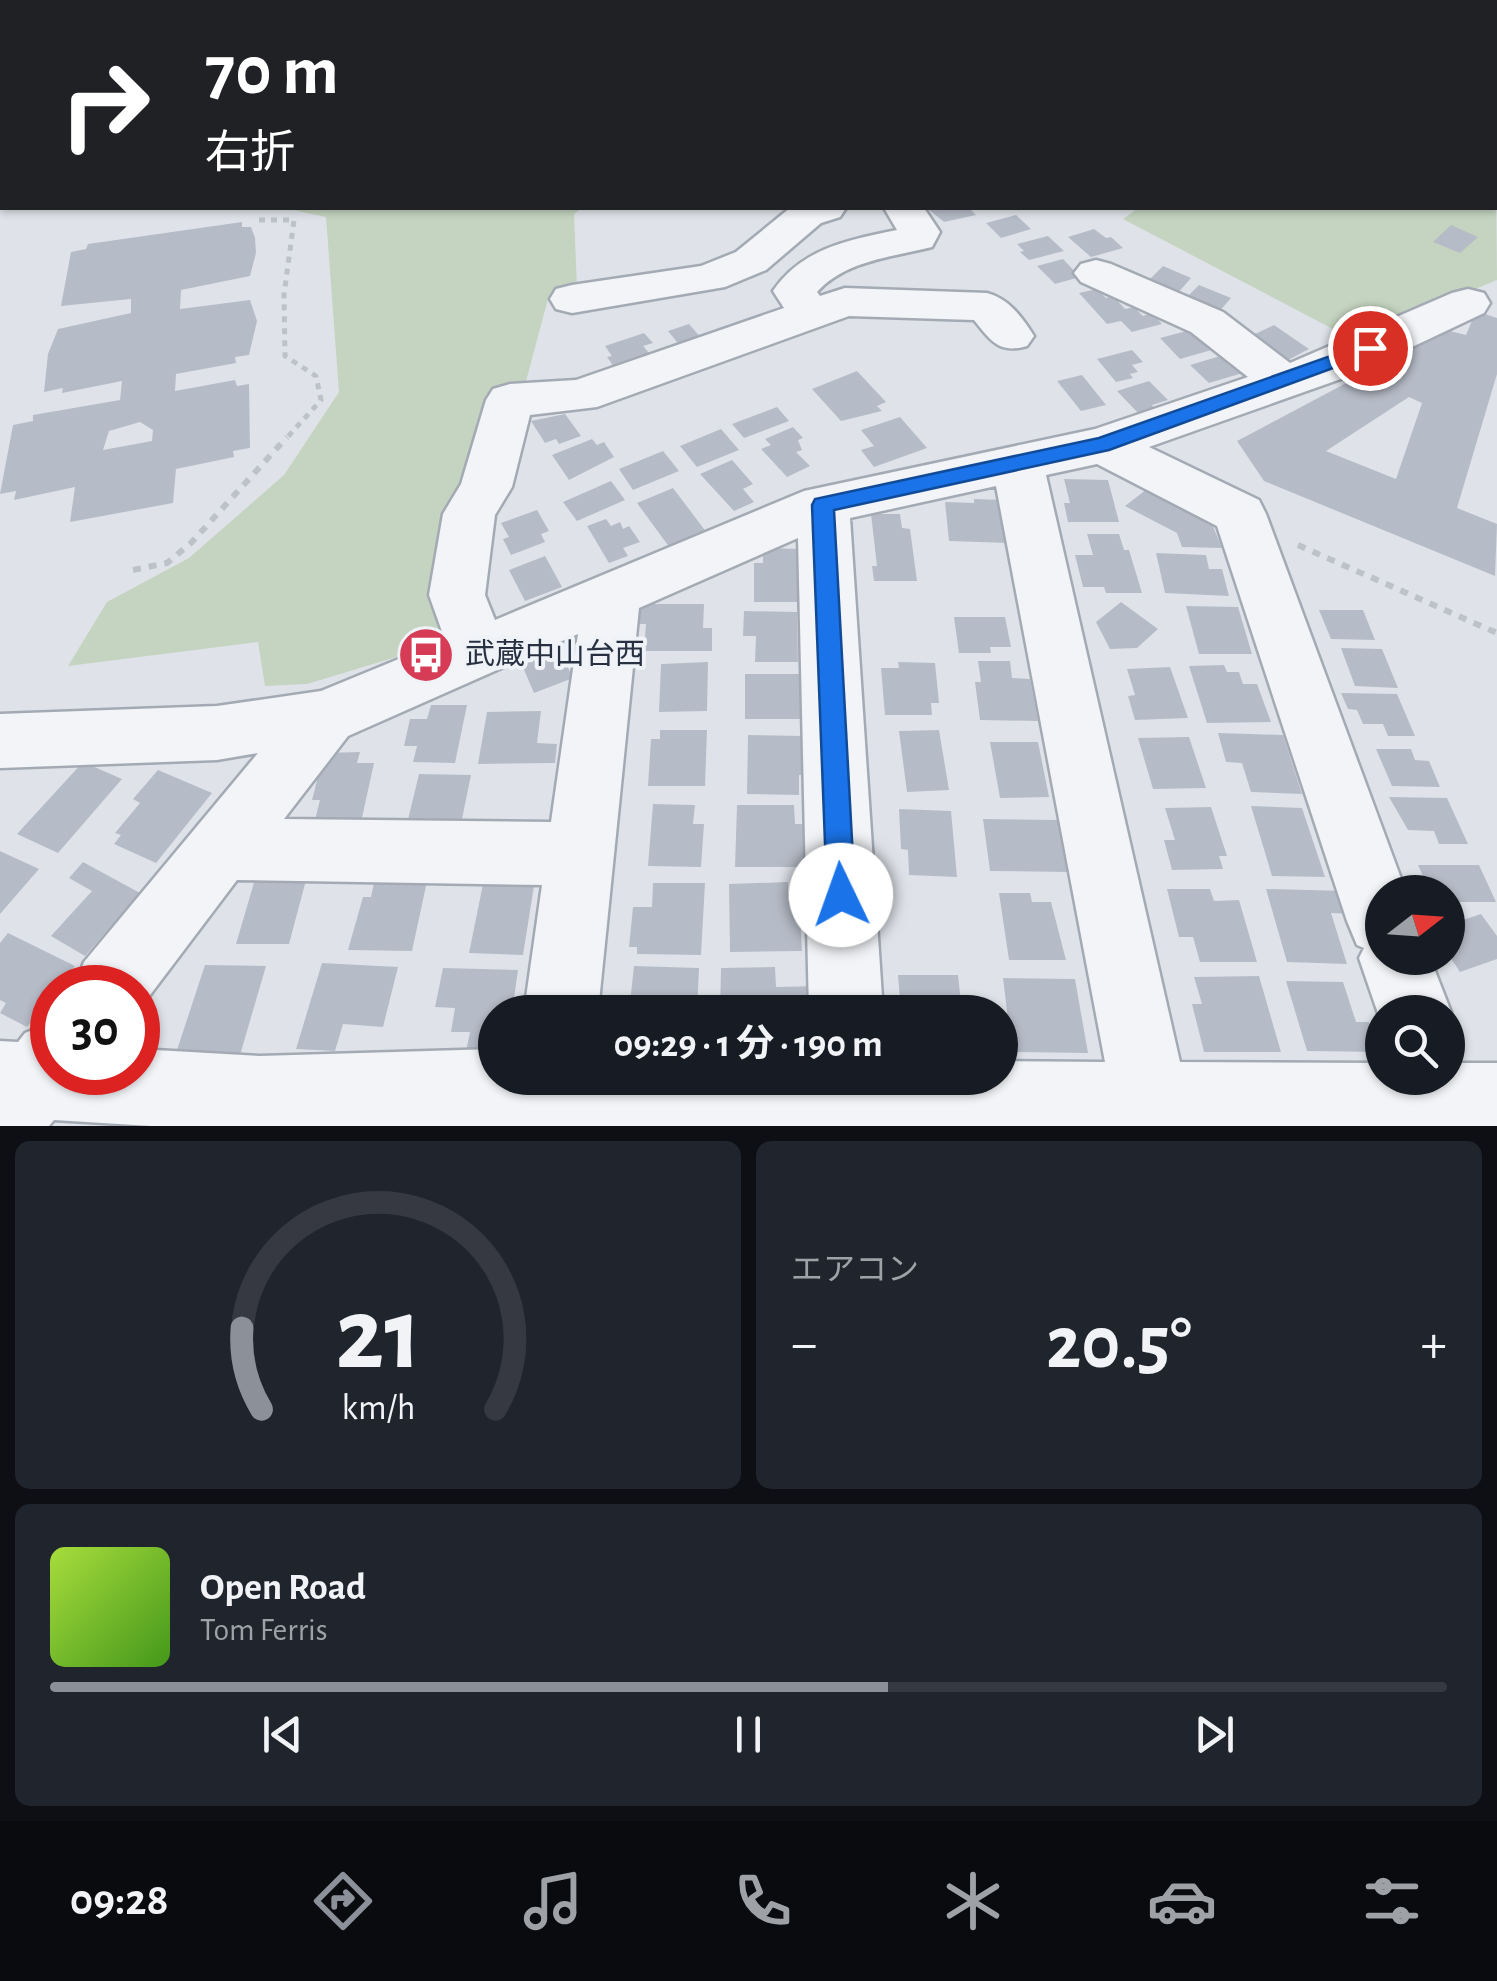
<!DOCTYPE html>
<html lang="ja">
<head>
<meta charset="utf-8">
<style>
  body { margin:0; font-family:"Alegreya Sans","Noto Sans JP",sans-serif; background:#20242c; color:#f1f3f6; height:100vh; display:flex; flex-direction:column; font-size:38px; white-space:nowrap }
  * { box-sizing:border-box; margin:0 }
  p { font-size:32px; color:#9ea1a6 }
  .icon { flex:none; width:55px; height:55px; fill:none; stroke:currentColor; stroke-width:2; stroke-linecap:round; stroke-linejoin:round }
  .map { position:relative; height:1126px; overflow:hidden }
  .details { display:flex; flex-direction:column; gap:15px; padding:15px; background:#0d0f14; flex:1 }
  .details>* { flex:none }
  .banner { position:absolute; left:0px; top:0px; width:1498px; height:210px; box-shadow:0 2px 8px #0004; background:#202124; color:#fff; overflow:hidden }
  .needle { width:65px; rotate:73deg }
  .fabs { position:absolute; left:1365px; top:875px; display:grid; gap:20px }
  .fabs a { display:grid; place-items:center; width:100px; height:100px; border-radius:50%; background:#171b24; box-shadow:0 2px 8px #0004; font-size:50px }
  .speed { position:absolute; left:30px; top:965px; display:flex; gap:20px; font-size:50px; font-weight:700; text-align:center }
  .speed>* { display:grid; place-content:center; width:130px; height:130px; border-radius:50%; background:#171b24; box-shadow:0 2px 8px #0004; line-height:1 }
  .speed .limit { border:15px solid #d22; background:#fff; color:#111 }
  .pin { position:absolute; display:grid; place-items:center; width:85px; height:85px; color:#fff; margin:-42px; border:5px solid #fff; border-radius:50%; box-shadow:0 2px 10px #0007 }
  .me { position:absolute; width:110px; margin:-55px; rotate:357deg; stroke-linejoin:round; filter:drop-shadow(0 0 8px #0008) }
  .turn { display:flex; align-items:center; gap:35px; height:210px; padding:0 40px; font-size:45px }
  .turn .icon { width:130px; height:130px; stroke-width:2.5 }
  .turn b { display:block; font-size:70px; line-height:85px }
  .big { font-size:75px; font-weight:700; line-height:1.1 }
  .details .widget { flex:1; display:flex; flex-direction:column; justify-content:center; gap:15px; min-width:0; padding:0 35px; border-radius:15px; background:#20242c }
  .details .dial { align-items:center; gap:0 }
  .dial svg { height:260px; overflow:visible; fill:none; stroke:#363941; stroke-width:7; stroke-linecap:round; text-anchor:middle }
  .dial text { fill:#f1f3f6; stroke:none }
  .song { display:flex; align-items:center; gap:30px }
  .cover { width:120px; height:120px; border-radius:15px; background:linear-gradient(135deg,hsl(80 70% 55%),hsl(100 70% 35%)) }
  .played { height:10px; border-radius:5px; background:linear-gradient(90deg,#8c9099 60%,#363941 60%) }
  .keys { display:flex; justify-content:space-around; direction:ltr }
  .heat { display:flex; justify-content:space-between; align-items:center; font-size:55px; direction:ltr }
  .details .tiles { flex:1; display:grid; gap:15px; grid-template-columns:1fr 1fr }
  .widget:last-child { grid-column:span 2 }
  .trip { position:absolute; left:478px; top:995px; width:540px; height:100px; border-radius:50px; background:#171b24; box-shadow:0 2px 8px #0004; font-weight:700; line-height:100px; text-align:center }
  .tab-bar { display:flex; height:160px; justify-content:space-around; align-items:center; background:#090b0e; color:#9ea1a6 }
  .tab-bar .icon { width:70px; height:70px }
  .tab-bar .on { color:#8c9099 }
  .tab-bar b { font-size:45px; color:#f1f3f6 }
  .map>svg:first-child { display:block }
  .green { fill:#c5d4c0 }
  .building { fill:#b6bcc7; fill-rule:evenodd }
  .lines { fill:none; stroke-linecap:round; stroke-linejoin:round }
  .minor-casing { stroke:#a4aab4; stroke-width:5 }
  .path-far2 { stroke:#bdc1c8; stroke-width:4; stroke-dasharray:5 5; stroke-linecap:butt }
  .path-far1 { stroke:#bdc1c8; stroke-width:5; stroke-dasharray:6 6; stroke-linecap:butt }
  .path { stroke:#bdc1c8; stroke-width:6; stroke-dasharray:8 8; stroke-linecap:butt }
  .minor { fill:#f2f4f7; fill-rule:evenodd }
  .route { fill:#1a73e8; stroke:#114b97; stroke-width:2.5 }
  .labels { text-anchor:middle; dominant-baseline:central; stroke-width:8; stroke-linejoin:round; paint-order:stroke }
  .poi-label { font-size:30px; fill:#273142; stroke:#eff2f7; text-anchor:start }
</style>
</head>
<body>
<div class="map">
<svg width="1497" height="1126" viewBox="0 0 1497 1126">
  <rect width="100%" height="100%" fill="#dfe3e9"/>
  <!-- green -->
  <g class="green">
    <polygon points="249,0 1112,0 246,2"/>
    <polygon points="1495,85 1497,280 1354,340 1123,219 1138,208 1495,208"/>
    <polygon points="284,208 582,208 574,214 577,288 548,299 525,385 492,388 469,491 446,642 307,684 265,686 258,642 68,666 107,602 189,558 284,475 339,392 326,217"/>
  </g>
  <!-- building -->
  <g class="building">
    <polygon points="927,208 969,208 976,215 944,222"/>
    <polygon points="1016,215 1031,229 1001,238 986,223"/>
    <path d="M242,222V227H251L255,238L256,253L250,276L181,290L180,309L250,300L257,321L249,355L235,357L236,363L176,374L175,391L235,380L237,386L249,384L250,448L233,451L234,457L176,469L173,503L70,522L75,487L14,500L16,491L0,494L13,425L33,421V415L120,400L122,381L62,393L63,388L44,392L48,354L58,329L131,313V299L61,306L71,252L86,249L88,244ZM140,422L153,430L152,441L103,450L109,431Z"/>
    <polygon points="1451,225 1478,237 1460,253 1433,242"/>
    <polygon points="1094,229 1106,238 1111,237 1123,248 1091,257 1068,237"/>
    <polygon points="1048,236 1064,251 1029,260 1020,252 1024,251 1017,244"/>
    <polygon points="1063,259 1080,277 1055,284 1037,266"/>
    <polygon points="1163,266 1191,278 1177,294 1148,281"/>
    <polygon points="1199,285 1231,298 1217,314 1184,300"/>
    <polygon points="1097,289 1106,298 1113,296 1125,309 1134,307 1143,316 1152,313 1162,324 1132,332 1121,321 1107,324 1079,293"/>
    <path d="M1476,311L1497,318V374L1457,508L1497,524L1495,576L1264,481L1237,441L1446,330L1466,335ZM1409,397L1422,403L1396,479L1326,451Z"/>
    <polygon points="689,324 702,339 681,347 668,331"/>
    <polygon points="1274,325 1309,349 1288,360 1253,335"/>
    <polygon points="1194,329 1215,349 1180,359 1160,338"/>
    <polygon points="644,333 653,343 643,346 650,354 614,367 607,357 612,356 605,346"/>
    <polygon points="1132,350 1143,362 1132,365 1138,372 1130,374 1133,378 1116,382 1097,359"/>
    <polygon points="1227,354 1246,372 1209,383 1190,365"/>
    <polygon points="857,371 886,402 877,406 882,411 841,421 812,389"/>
    <polygon points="1082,375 1106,405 1081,411 1057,381"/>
    <polygon points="1149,381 1168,400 1152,405 1156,410 1140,415 1117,391"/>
    <polygon points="777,407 789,421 744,438 732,424"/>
    <polygon points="565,414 581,436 559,444 556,439 545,443 531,421"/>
    <polygon points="900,417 927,448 874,467 861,450 874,446 861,430"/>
    <polygon points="793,427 803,438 798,440 802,450 796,452 810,466 787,477 761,449 771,445 765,439"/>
    <polygon points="721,429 739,450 697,467 680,446"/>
    <polygon points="592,439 597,445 604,442 614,457 569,480 552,455"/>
    <polygon points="663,451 679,471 633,490 619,469"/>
    <polygon points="732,460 753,484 743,489 754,502 734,511 700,474"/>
    <polygon points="1064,479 1108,480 1119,522 1068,522 1064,503 1070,503"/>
    <polygon points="611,481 625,500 577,521 563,502"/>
    <polygon points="673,488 707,533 670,548 637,503"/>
    <polygon points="1147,489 1212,524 1222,548 1182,547 1177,533 1125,506"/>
    <polygon points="974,499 1003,500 1010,543 949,541 945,502 974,503"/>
    <polygon points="537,510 549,531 541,534 545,542 511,555 503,539 509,537 501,523"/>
    <polygon points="871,514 900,514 902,528 910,529 917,581 874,581 872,566 877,566"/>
    <polygon points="606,519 611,526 620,522 623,529 629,526 640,542 623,548 628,556 609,563 587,526"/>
    <polygon points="1087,534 1119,534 1124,550 1129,550 1142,593 1106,593 1104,587 1083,587 1075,555 1093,555"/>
    <polygon points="763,548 802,549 804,602 754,602 754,563 763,563"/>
    <polygon points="1156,553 1206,555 1209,569 1222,569 1229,596 1165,593"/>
    <polygon points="545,556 562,587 525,601 509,570"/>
    <polygon points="1121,602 1158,629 1137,648 1110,649 1096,622"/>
    <polygon points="641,604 704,604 703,628 712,628 712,651 644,651 646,624 639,624"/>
    <polygon points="1186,606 1238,607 1252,654 1199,654"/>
    <polygon points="1319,610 1363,610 1375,640 1331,639"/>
    <polygon points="744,611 797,612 798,662 755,662 756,636 743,636"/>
    <polygon points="954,617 1005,617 1011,647 990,647 991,653 959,653"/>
    <polygon points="556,643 573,678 534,693 519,658"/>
    <polygon points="1341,648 1382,649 1398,688 1355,686"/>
    <polygon points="978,661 1010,661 1012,678 1030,679 1038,721 980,720 975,682 981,682"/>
    <polygon points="708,662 707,711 659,712 661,664"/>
    <polygon points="898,662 935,663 939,703 931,703 932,715 885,715 881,668 899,668"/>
    <polygon points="1224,665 1227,672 1239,672 1243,684 1257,684 1271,722 1207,723 1189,666"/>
    <polygon points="1170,667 1188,718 1135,720 1128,696 1135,695 1127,669"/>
    <polygon points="745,674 806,674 807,719 745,719"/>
    <polygon points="1341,693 1397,694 1415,736 1388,736 1383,724 1363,724 1357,710 1348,709"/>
    <polygon points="431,705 467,705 455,763 413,762 417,746 404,746 410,719 427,719"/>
    <polygon points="541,711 537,743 557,744 555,763 478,764 487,712"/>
    <polygon points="660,730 707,730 705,786 648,786 651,739 660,739"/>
    <polygon points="939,730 949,790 907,792 899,731"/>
    <polygon points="1218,733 1283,735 1302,794 1251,792 1242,763 1226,762"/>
    <polygon points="748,735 804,736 805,775 799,775 799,795 747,794"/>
    <polygon points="1189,737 1206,788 1153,789 1138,738"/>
    <polygon points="990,742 1038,742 1049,797 1000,798"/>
    <polygon points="1376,749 1411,749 1415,760 1429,761 1440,787 1392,786"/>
    <polygon points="360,752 357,763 374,763 360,827 313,828 320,800 312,800 324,753"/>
    <polygon points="83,762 122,779 58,853 17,834"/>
    <polygon points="158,770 212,793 156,863 114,844 121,835 115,833 140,803 133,799"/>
    <polygon points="419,774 471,775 460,829 406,828"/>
    <polygon points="1389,797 1447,798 1468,844 1439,844 1434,831 1408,830"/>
    <polygon points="653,804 695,805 693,824 704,824 701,867 648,866"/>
    <polygon points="737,805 794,805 795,824 804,824 805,867 735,867"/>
    <polygon points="1251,806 1302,808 1325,877 1272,876"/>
    <polygon points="1211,807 1227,856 1219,856 1223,869 1172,870 1164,840 1175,840 1165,808"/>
    <polygon points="899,809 951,811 957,877 909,875 908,850 901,849"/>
    <polygon points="983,819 1058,820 1068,872 990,871"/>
    <polygon points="0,851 39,869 0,914"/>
    <polygon points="83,862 140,893 85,956 51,936 92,891 69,878"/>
    <polygon points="1418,865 1479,865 1496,902 1448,902 1448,892 1430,892"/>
    <polygon points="258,869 309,869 289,944 236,944"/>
    <polygon points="377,870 429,872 412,951 348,950 363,897 371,897"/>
    <polygon points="788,882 788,901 799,900 802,951 730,952 729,884"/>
    <polygon points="653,883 705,883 701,955 637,954 637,947 629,947 633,907 652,907"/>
    <polygon points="483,884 534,886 523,955 469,953"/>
    <polygon points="1167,889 1210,889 1214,901 1239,900 1257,962 1200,962 1193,937 1179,937"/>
    <polygon points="1266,889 1347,891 1354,914 1331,913 1347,964 1287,962"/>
    <polygon points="999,893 1030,893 1032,902 1051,902 1066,960 1009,960"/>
    <polygon points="1481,914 1497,936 1497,959 1460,972 1448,954 1448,925"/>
    <polygon points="8,933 75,966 58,988 52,988 52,994 27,1027 0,1013 6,1003 0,1000 0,943"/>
    <polygon points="322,963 398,967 383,1027 343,1024 335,1051 296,1049"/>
    <polygon points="205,965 266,966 240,1055 176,1053"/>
    <polygon points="634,966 699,968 697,1012 629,1012"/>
    <polygon points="775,967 776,987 817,986 818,1012 720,1012 721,968"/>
    <polygon points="443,968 518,970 512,1012 495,1012 492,1057 465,1056 470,1032 451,1032 455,1008 435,1007"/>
    <polygon points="898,975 958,975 962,1012 901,1012"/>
    <polygon points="1259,976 1281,1052 1204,1052 1192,1004 1202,1004 1194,977"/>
    <polygon points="1003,978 1075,979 1088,1053 1012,1052"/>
    <polygon points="1286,981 1343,982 1356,1022 1369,1022 1379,1052 1307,1051"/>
  </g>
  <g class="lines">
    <!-- minor casing -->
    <g class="minor-casing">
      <g id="minor">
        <polygon points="1333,0 1370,0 1371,2 1335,2"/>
        <rect x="1495" y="19" width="2" height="20"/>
        <polygon points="790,208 846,208 840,217 821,223 766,270 725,287 572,313 556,309 550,299 556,289 572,285 701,266 736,252"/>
        <path d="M884,208H924L940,232L932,247C893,257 846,260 817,292L820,296L845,288L987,293C1009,299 1022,317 1034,336L1027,346C999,354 991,341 974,320L849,316L597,407L530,415L512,487L495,515L485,595L495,620L804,491L1095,429L1248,377L1191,332L1081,282L1074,273L1081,264L1096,260L1111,264L1223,312L1290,363L1452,293L1468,289L1484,293L1490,303L1484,313L1355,374L1149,447L1259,500L1266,514L1406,892H1382V958H1430L1451,1012L1448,1020V1012H1382V1025L1359,958L1364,948L1357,945L1347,921L1217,526L1097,464L1046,475L1180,1062L1382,1063V1078H1448V1063H1497V1126H151L54,1120L49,1126H0V1041L18,1042L25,1033L52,1022V1072H138V1049L260,1056L495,1049V1078H1000V1061L1105,1062L996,486L850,518L883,1012H809L798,538L639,608L598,1012H524L542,885L237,880L138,1011V988H74L84,962L258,753L217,760L0,768V714L217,706L321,691L445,640L429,595L443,514L461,484L486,400L493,389L510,384L576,380L784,308L773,291C802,248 849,240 897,230ZM578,634L551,822L284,819L348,736Z"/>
      </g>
    </g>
    <!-- path-far2 -->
    <polyline class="path-far2" points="153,2 163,0"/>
    <!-- path-far1 -->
    <polyline class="path-far1" points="259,220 294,220 284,295 285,356 316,376 321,400 285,440"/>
    <!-- path -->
    <g class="path">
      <polyline points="1298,545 1497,633"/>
      <polyline points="133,570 167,563 191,543 287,437"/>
    </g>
    <!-- minor -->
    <use href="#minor" class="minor"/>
  </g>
  <!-- route -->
  <polygon class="route" points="1370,342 1380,348 1377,352 1109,450 834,510 855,895 851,905 841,909 831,905 827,895 812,505 815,499 1099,438"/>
  <!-- icons -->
  <defs>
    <g id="bus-disc" transform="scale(2.875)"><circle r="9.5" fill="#d63c55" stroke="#eff2f7"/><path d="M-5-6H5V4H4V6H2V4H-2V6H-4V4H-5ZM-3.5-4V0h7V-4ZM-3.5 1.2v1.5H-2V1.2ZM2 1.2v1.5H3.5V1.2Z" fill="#fff"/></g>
  </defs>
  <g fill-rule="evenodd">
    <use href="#bus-disc" x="426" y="655"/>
  </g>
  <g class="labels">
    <!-- poi labels -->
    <g class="poi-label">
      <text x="465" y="655">武蔵中山台西</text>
    </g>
  </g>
</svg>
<div class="fabs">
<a><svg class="needle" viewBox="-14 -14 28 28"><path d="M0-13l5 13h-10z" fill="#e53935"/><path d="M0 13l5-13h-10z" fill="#9ea1a6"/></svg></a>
<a><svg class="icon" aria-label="search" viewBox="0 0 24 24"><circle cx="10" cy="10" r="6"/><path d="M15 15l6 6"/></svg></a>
</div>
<div class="speed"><div class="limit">30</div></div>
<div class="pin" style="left:1370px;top:348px;background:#d93025"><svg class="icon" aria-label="arrive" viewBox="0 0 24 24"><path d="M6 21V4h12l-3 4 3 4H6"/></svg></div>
<svg class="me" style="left:841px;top:895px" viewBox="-20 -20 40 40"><circle r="19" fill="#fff"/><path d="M0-13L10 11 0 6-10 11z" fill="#1a73e8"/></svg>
<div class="trip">09:29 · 1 分 · 190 m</div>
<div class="banner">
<div class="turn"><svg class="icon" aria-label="right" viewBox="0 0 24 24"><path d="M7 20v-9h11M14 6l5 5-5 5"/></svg><div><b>70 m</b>右折</div></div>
</div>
</div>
<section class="details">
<div class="tiles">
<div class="widget dial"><svg viewBox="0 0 100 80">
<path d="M14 69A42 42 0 1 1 86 69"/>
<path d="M14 69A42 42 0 0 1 8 44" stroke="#8c9099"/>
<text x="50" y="56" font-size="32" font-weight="700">21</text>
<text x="50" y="72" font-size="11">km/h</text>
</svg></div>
<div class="widget"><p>エアコン</p>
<div class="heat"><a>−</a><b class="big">20.5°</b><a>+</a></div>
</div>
<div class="widget">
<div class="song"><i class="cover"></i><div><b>Open Road</b><p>Tom Ferris</p></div></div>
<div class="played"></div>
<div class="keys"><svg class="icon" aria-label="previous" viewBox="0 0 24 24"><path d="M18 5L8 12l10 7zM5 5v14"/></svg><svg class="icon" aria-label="pause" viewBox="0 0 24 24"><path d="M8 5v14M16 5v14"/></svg><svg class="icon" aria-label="next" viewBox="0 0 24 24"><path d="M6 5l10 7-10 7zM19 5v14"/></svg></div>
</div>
</div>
</section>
<nav class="tab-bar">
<b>09:28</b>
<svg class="icon on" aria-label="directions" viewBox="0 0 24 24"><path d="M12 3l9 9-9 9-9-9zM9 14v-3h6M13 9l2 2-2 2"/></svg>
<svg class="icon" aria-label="music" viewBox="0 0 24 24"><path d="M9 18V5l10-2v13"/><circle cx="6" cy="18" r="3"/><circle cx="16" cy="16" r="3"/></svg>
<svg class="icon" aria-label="phone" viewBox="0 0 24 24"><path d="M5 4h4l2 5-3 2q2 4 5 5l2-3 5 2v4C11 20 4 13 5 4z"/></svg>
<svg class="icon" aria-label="climate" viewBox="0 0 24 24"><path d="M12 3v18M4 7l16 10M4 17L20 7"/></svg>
<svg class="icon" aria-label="car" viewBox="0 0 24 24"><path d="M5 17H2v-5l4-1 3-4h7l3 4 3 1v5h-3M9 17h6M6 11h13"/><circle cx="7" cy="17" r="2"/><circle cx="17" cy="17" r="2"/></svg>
<svg class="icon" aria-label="filters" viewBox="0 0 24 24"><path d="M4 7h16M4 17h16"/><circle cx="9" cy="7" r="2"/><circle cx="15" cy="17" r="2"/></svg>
</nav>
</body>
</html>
